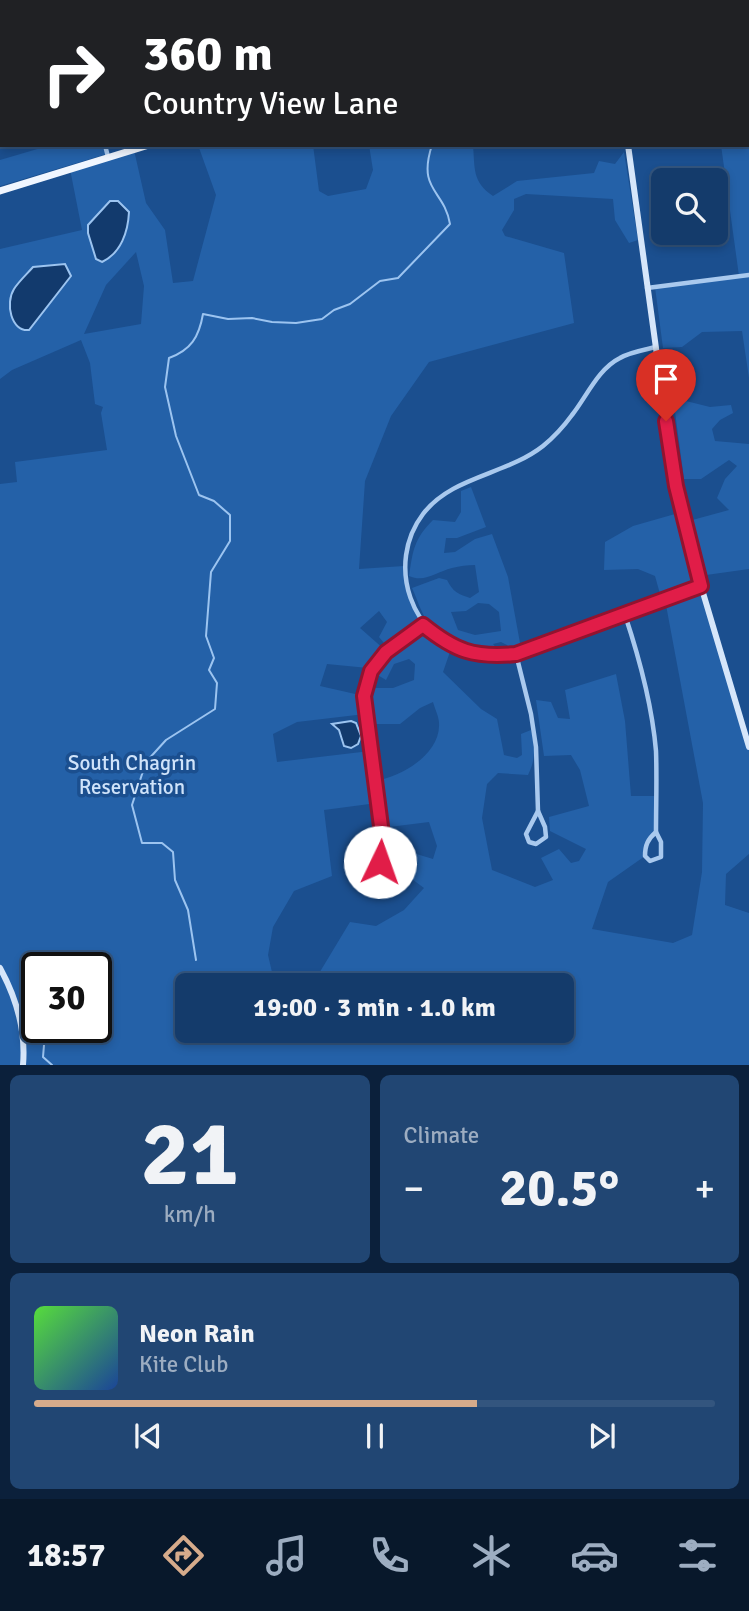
<!DOCTYPE html>
<html lang="en">
<head>
<meta charset="utf-8">
<style>
  body { margin:0; font-family:Signika,sans-serif; background:#214673; color:#f1f3f6; height:100vh; display:flex; flex-direction:column; font-size:26px; white-space:nowrap }
  * { box-sizing:border-box; margin:0 }
  p { font-size:23px; color:#9dadc1 }
  .icon { flex:none; width:38px; height:38px; fill:none; stroke:currentColor; stroke-width:2; stroke-linecap:round; stroke-linejoin:round }
  .map { position:relative; height:1065px; overflow:hidden }
  .drawer { display:flex; flex-direction:column; gap:10px; padding:10px; background:#0b203b; flex:1 }
  .drawer>* { flex:none }
  .guide { position:absolute; left:0px; top:0px; width:749px; height:147px; box-shadow:0 4px 10px #0003,0 0 0 2px #33557e; background:#202124; color:#fff; overflow:hidden }
  .controls { position:absolute; left:651px; top:168px; display:grid; gap:14px }
  .controls a { display:grid; place-items:center; width:77px; height:77px; border-radius:10px; background:#143b6b; box-shadow:0 4px 10px #0003,0 0 0 2px #33557e; font-size:35px }
  .speed { position:absolute; left:21px; top:952px; display:flex; gap:14px; font-size:35px; font-weight:700; text-align:center }
  .speed>* { display:grid; place-content:center; width:91px; height:91px; border-radius:50%; background:#143b6b; box-shadow:0 4px 10px #0003,0 0 0 2px #33557e; line-height:1 }
  .speed .limit { border:4px solid #111; border-radius:10px; background:#fff; color:#111 }
  .pin { position:absolute; display:grid; place-items:center; width:60px; height:60px; color:#fff; margin:-72px -30px; border-radius:50% 50% 50% 0; rotate:-45deg; box-shadow:0 0 7px #0007 }
  .pin .icon { rotate:45deg }
  .me { position:absolute; width:77px; margin:-38px; rotate:3deg; stroke-linejoin:round; filter:drop-shadow(0 0 5px #0008) }
  .turn { display:flex; align-items:center; gap:24px; height:147px; padding:0 28px; font-size:32px }
  .turn .icon { width:91px; height:91px; stroke-width:2.5 }
  .turn b { display:block; font-size:49px; line-height:60px }
  .big { font-size:52px; font-weight:700; line-height:1.1 }
  .drawer .card { flex:1; display:flex; flex-direction:column; justify-content:center; gap:10px; min-width:0; padding:0 24px; border-radius:10px; background:#214673 }
  .drawer .dial { align-items:center; gap:0 }
  .dial b { font-size:91px; line-height:1 }
  .song { display:flex; align-items:center; gap:21px }
  .cover { width:84px; height:84px; border-radius:10px; background:linear-gradient(135deg,hsl(110 70% 55%),hsl(220 70% 35%)) }
  .played { height:7px; border-radius:4px; background:linear-gradient(90deg,#d6ab8b 65%,#33557e 65%) }
  .keys { display:flex; justify-content:space-around; direction:ltr }
  .heat { display:flex; justify-content:space-between; align-items:center; font-size:38px; direction:ltr }
  .drawer .tiles { flex:1; display:grid; gap:10px; grid-template-columns:1fr 1fr }
  .card:last-child { grid-column:span 2 }
  .trip { position:absolute; left:175px; top:973px; width:399px; height:70px; border-radius:10px; background:#143b6b; box-shadow:0 4px 10px #0003,0 0 0 2px #33557e; font-weight:700; line-height:70px; text-align:center }
  .dock { display:flex; height:112px; justify-content:space-around; align-items:center; background:#08182b; color:#9dadc1 }
  .dock .icon { width:49px; height:49px }
  .dock .current { color:#d6ab8b }
  .dock b { font-size:32px; color:#f1f3f6 }
  .map>svg:first-child { display:block }
  .green { fill:#2461a8; fill-rule:evenodd }
  .water { fill:#123a6d; stroke:#9cc4f0; stroke-width:2 }
  .lines { fill:none; stroke-linecap:round; stroke-linejoin:round }
  .stream { stroke:#9cc4f0; stroke-width:2 }
  .street { stroke:#a9c9ee; stroke-width:4.5 }
  .secondary { stroke:#d6e6fa; stroke-width:6 }
  .primary { stroke:#f0f6ff; stroke-width:7 }
  .route-casing { stroke:#92132f; stroke-width:18 }
  .route { stroke:#e11d48; stroke-width:12 }
  .labels { text-anchor:middle; dominant-baseline:central; stroke-width:7; stroke-linejoin:round; paint-order:stroke }
  .park-label { font-size:21px; fill:#cfe3fa; stroke:#1b4f8f }
</style>
</head>
<body>
<div class="map">
<svg width="749" height="1065" viewBox="0 0 749 1065">
  <rect width="100%" height="100%" fill="#1b4f8f"/>
  <!-- green -->
  <g class="green">
    <polygon points="747,62 749,62 749,378 742,331 702,332 682,347 663,348 655,287 739,276 721,145 747,145"/>
    <polygon points="51,145 105,145 107,154 0,186 0,160"/>
    <path d="M198,145H313L319,191L328,196L366,189L373,170L369,145H473C475,168 472,182 493,196L517,181L594,173L599,161L615,164L624,152L638,240L629,243L615,220L613,199L526,194L514,199V210L502,230L505,236L564,253L574,323L429,362L391,416L365,481L359,569L404,566V577L423,624L452,646L443,672L481,709L497,719L504,755L517,758L522,755L521,734L531,730C535,747 536,759 528,775L498,773L487,784L482,818L492,870L535,887L553,880L541,858L559,849L571,863L579,861L586,849L550,831L549,817L589,806L580,770L571,755L544,756L536,700L551,702L558,718L570,719L565,690L616,674L625,721L631,796H656V832L651,837L645,856L608,882L592,929L673,943L692,935L702,872L703,803L666,605L669,599L662,601L655,576L638,569L604,570L605,542L633,526L675,514L685,522L729,510L717,498L725,479L737,466L729,460L701,479H684L675,412L686,401L710,407L731,405L733,413L720,420L712,429L715,441L749,444V569L699,576L749,747V854L726,874L725,905L749,913V1065H0V484L17,482L15,462L107,450L101,413L103,407L95,404L90,363L81,340L12,370L0,379V249L82,230L70,169L134,150L146,203L165,230L173,283L193,281L216,195ZM136,252L144,286L141,324L84,334L106,285ZM379,611L387,622L379,637L389,649L371,671L386,680L394,664L409,659L415,664L414,680L393,688H369V724H400L420,708L433,702C435,709 439,717 439,723C441,754 401,777 375,781L370,751L277,762L273,734L297,722L365,714L364,696L320,686L327,664L368,668L385,650L360,628ZM377,803L381,828L429,822L437,846L433,859L400,849L393,865L424,888L404,910L376,926L350,922L312,985H562V1031H187V985H275L268,955L273,927L294,891L332,876L324,810ZM37,968H96V1027H37Z"/>
    <path d="M471,487L486,527L457,538H446L444,553L455,552L475,539L492,534L508,577L520,643L519,649L512,652L507,645L501,642L493,644L498,650C473,657 445,642 429,623C421,614 417,598 412,588L439,578L447,580C453,592 458,594 470,598L479,592L475,565C467,565 460,566 452,568C436,572 425,583 409,576C413,550 414,539 433,520L455,522L461,512V491ZM478,603L489,604L499,612L501,631L475,635L458,630L451,612L466,611Z"/>
  </g>
  <!-- water -->
  <g class="water">
    <path d="M110,201H118L129,212C128,232 121,253 102,262L96,259L88,233V225Z"/>
    <path d="M65,264L71,276L29,330C11,332 5,303 14,289C19,281 27,274 33,267Z"/>
    <polygon points="351,721 356,723 361,736 358,744 351,748 344,746 339,730 332,724"/>
  </g>
  <g class="lines">
    <!-- stream -->
    <g class="stream">
      <polyline points="466,2 466,0"/>
      <path d="M196,960L188,910L175,880L173,852L162,843H142L132,805L146,762L166,740L215,709L217,683L209,670L214,658L206,636L211,572L230,541V515L214,501L199,495L176,436L165,387L169,358C191,350 199,337 203,314L228,319L252,318L272,322L296,323L322,319L334,310L350,304L380,281L398,278L450,224C444,189 417,191 432,145"/>
      <polyline points="44,1045 43,1057 52,1065"/>
    </g>
    <!-- street -->
    <g class="street">
      <polyline points="97,0 98,2"/>
      <polyline points="216,0 217,2"/>
      <polyline points="315,0 315,2"/>
      <polyline points="252,2 258,0"/>
      <polyline points="0,70 2,71"/>
      <polyline points="105,145 108,157"/>
      <polyline points="647,288 749,275"/>
      <path d="M656,347C644,350 630,352 620,358C598,369 587,396 572,415C564,426 554,437 543,446C506,475 452,476 423,514C385,564 411,641 473,654C487,657 501,655 516,654L701,586"/>
      <path d="M625,615C640,660 652,704 656,751C657,778 656,805 656,832"/>
      <polyline points="516,654 531,714 536,747 538,811"/>
      <polygon points="538,811 545,827 546,837 536,844 529,842 526,834"/>
      <path d="M656,832L661,842V857L650,861L645,856C645,845 648,839 656,832Z"/>
      <polyline points="382,834 364,696 371,671 386,652 423,625"/>
      <path d="M382,834C390,842 395,848 392,859L387,862L380,861C374,851 376,844 382,834Z"/>
    </g>
    <!-- secondary -->
    <g class="secondary">
      <polyline points="607,0 608,2"/>
      <polyline points="628,145 675,486 701,586 749,747"/>
      <path d="M0,968C17,999 26,1030 23,1065"/>
    </g>
    <!-- primary -->
    <g class="primary">
      <polyline points="617,2 627,0"/>
      <polyline points="0,191 149,145"/>
    </g>
  </g>
  <g class="lines">
    <!-- route casing -->
    <g class="route-casing">
      <path id="route" d="M380,862C375,851 376,844 382,834L364,696L371,671L386,652L423,625C455,651 474,658 516,654L701,586L676,486L666,421"/>
    </g>
    <!-- route -->
    <use href="#route" class="route"/>
  </g>
  <g class="labels">
    <!-- park labels -->
    <g class="park-label">
      <text x="132" y="763">South Chagrin<tspan x="132" dy="24">Reservation</tspan></text>
    </g>
  </g>
</svg>
<div class="controls">
<a><svg class="icon" aria-label="search" viewBox="0 0 24 24"><circle cx="10" cy="10" r="6"/><path d="M15 15l6 6"/></svg></a>
</div>
<div class="speed"><div class="limit">30</div></div>
<div class="pin" style="left:666px;top:421px;background:#d93025"><svg class="icon" aria-label="arrive" viewBox="0 0 24 24"><path d="M6 21V4h12l-3 4 3 4H6"/></svg></div>
<svg class="me" style="left:380px;top:862px" viewBox="-20 -20 40 40"><circle r="19" fill="#fff"/><path d="M0-13L10 11 0 6-10 11z" fill="#e11d48"/></svg>
<div class="trip">19:00 · 3 min · 1.0 km</div>
<div class="guide">
<div class="turn"><svg class="icon" aria-label="right" viewBox="0 0 24 24"><path d="M7 20v-9h11M14 6l5 5-5 5"/></svg><div><b>360 m</b>Country View Lane</div></div>
</div>
</div>
<section class="drawer">
<div class="tiles">
<div class="card dial"><b>21</b><p>km/h</p></div>
<div class="card"><p>Climate</p>
<div class="heat"><a>−</a><b class="big">20.5°</b><a>+</a></div>
</div>
<div class="card">
<div class="song"><i class="cover"></i><div><b>Neon Rain</b><p>Kite Club</p></div></div>
<div class="played"></div>
<div class="keys"><svg class="icon" aria-label="previous" viewBox="0 0 24 24"><path d="M18 5L8 12l10 7zM5 5v14"/></svg><svg class="icon" aria-label="pause" viewBox="0 0 24 24"><path d="M8 5v14M16 5v14"/></svg><svg class="icon" aria-label="next" viewBox="0 0 24 24"><path d="M6 5l10 7-10 7zM19 5v14"/></svg></div>
</div>
</div>
</section>
<nav class="dock">
<b>18:57</b>
<svg class="icon current" aria-label="directions" viewBox="0 0 24 24"><path d="M12 3l9 9-9 9-9-9zM9 14v-3h6M13 9l2 2-2 2"/></svg>
<svg class="icon" aria-label="music" viewBox="0 0 24 24"><path d="M9 18V5l10-2v13"/><circle cx="6" cy="18" r="3"/><circle cx="16" cy="16" r="3"/></svg>
<svg class="icon" aria-label="phone" viewBox="0 0 24 24"><path d="M5 4h4l2 5-3 2q2 4 5 5l2-3 5 2v4C11 20 4 13 5 4z"/></svg>
<svg class="icon" aria-label="climate" viewBox="0 0 24 24"><path d="M12 3v18M4 7l16 10M4 17L20 7"/></svg>
<svg class="icon" aria-label="car" viewBox="0 0 24 24"><path d="M5 17H2v-5l4-1 3-4h7l3 4 3 1v5h-3M9 17h6M6 11h13"/><circle cx="7" cy="17" r="2"/><circle cx="17" cy="17" r="2"/></svg>
<svg class="icon" aria-label="filters" viewBox="0 0 24 24"><path d="M4 7h16M4 17h16"/><circle cx="9" cy="7" r="2"/><circle cx="15" cy="17" r="2"/></svg>
</nav>
</body>
</html>
